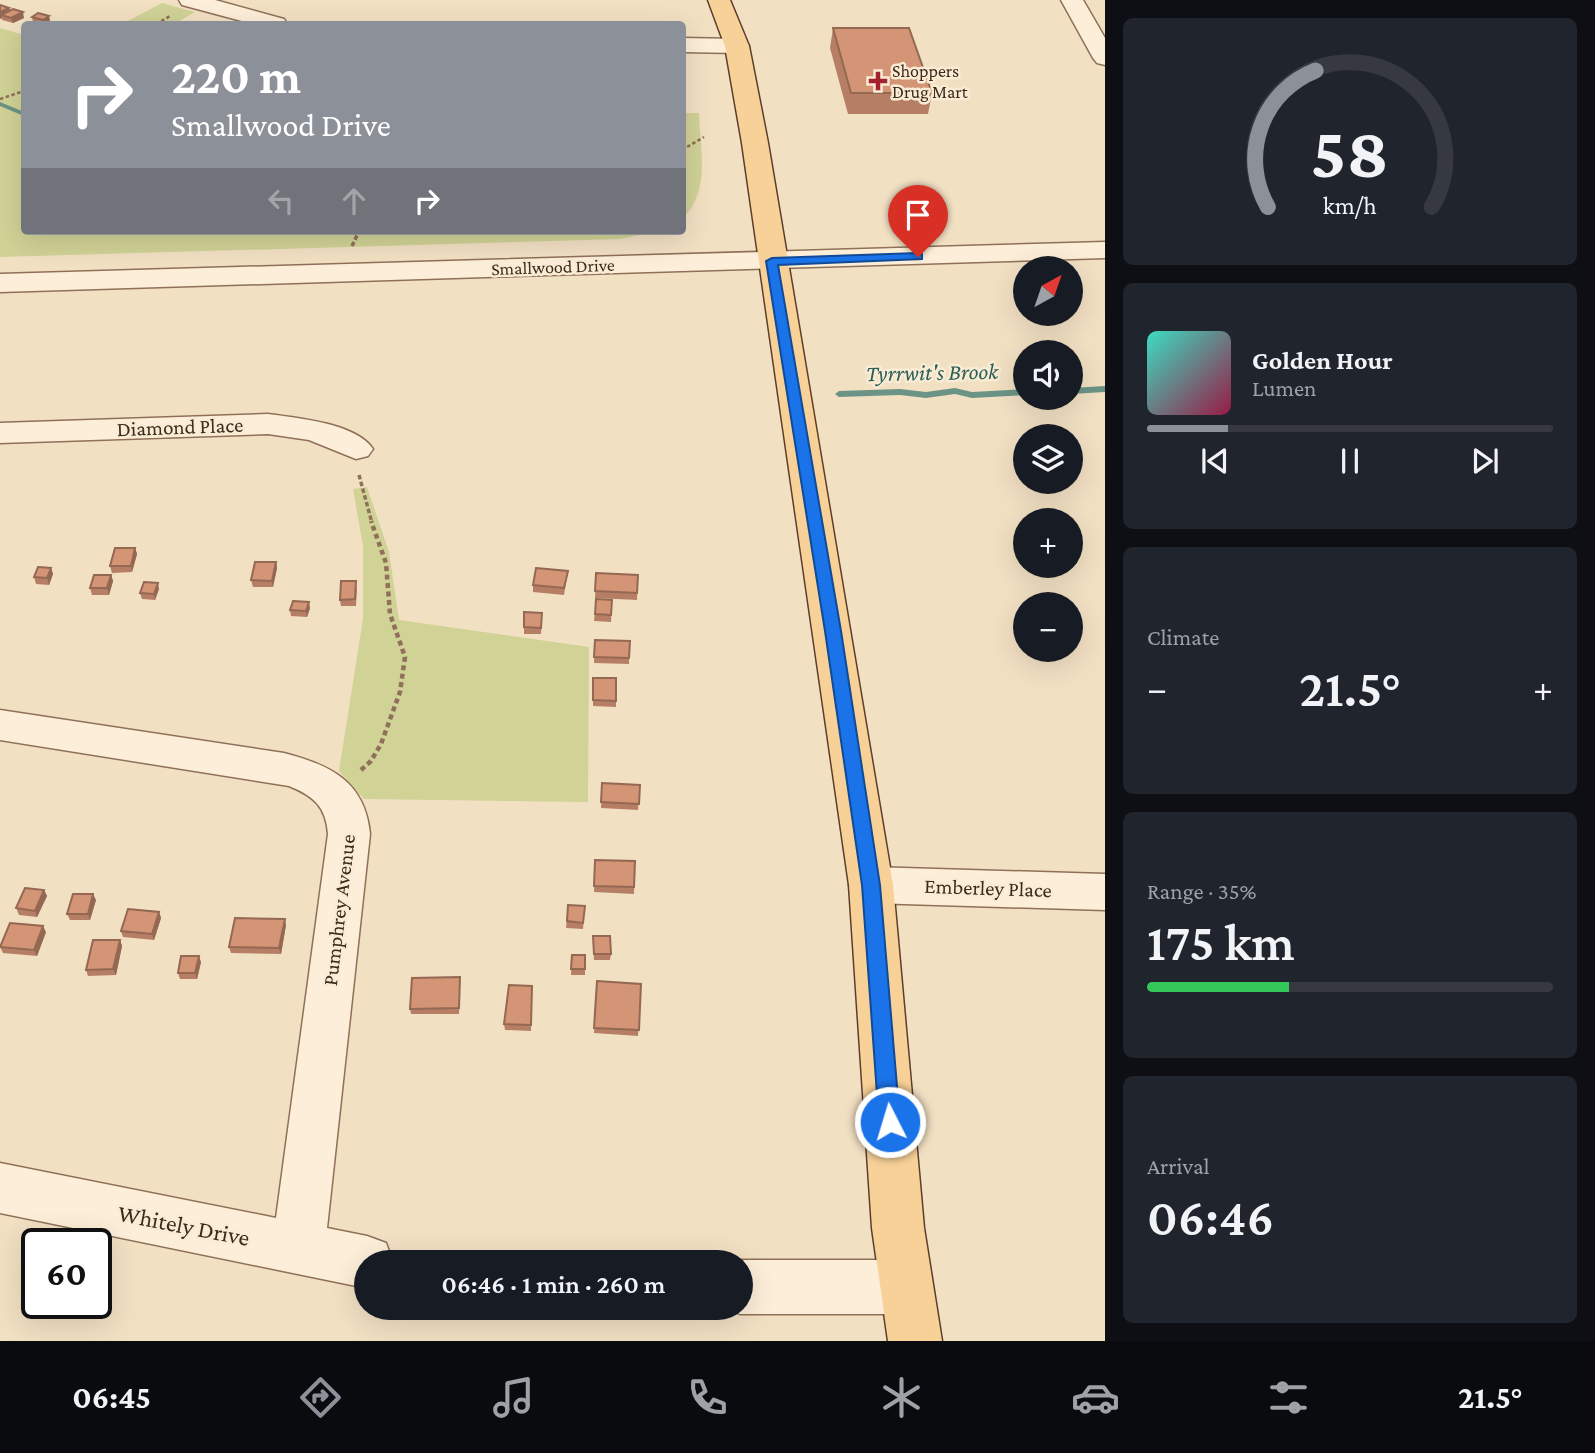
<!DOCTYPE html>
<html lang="en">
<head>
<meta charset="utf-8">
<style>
  body { margin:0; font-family:"Crimson Pro",serif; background:#20242c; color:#f1f3f6; height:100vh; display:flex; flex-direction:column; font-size:26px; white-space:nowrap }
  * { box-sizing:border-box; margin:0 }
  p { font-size:23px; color:#9ea1a6 }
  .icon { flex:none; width:38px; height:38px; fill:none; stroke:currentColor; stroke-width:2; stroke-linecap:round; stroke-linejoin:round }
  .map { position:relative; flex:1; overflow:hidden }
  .panel { display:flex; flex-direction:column; gap:18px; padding:18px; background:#0d0f14; width:490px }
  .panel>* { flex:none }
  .guide { position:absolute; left:21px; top:21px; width:665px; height:214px; border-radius:7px; box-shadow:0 7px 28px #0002; background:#8c9099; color:#fff; overflow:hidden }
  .needle { width:46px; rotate:40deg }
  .buttons { position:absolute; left:1013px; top:256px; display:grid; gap:14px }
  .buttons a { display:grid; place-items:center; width:70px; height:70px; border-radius:50%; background:#171b24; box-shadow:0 7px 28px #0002; font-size:35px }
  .speed { position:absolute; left:21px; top:1228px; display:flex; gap:14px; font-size:35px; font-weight:700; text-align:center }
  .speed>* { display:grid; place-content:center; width:91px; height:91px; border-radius:50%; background:#171b24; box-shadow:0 7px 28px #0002; line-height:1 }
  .speed .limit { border:4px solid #111; border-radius:10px; background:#fff; color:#111 }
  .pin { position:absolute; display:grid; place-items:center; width:60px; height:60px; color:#fff; margin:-72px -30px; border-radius:50% 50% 50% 0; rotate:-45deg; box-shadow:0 0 7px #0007 }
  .pin .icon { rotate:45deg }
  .me { position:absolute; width:77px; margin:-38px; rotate:355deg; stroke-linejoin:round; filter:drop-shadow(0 0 5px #0008) }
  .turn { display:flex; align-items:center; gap:24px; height:147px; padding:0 35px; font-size:32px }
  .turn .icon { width:91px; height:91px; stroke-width:2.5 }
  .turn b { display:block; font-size:49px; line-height:60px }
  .lanes { display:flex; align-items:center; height:66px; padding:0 35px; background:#0003; justify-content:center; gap:35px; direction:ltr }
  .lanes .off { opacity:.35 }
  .big { font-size:52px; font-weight:600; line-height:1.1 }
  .panel .widget { flex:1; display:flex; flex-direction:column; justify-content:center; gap:10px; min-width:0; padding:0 24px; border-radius:10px; background:#20242c }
  .panel .dial { align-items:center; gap:0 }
  .dial svg { height:182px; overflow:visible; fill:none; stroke:#363941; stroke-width:7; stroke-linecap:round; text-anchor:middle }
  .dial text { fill:#f1f3f6; stroke:none }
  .song { display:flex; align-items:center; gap:21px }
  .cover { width:84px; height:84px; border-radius:10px; background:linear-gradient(135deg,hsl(170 70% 55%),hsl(340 70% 35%)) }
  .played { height:7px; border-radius:4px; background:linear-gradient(90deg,#8c9099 20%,#363941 20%) }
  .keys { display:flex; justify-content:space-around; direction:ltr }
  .heat { display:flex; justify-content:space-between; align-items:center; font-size:38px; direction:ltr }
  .charge { height:10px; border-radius:5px; background:linear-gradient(90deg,#34c759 35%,#363941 0) }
  .trip { position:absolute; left:354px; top:1250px; width:399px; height:70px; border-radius:35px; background:#171b24; box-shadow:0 7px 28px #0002; font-weight:600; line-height:70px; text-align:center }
  .tabs { display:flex; height:112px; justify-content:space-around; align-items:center; background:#090b0e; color:#9ea1a6 }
  .tabs .icon { width:49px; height:49px }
  .tabs .current { color:#8c9099 }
  .tabs b { font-size:32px; color:#f1f3f6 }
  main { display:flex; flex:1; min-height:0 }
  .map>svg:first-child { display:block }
  .green { fill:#d0d296 }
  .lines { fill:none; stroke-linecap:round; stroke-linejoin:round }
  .stream { fill:#6b9486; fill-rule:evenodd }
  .minor-casing { stroke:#8f7058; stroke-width:3 }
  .major-casing { stroke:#5c3e2c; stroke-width:3 }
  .path-far2 { stroke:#8f7058; stroke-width:2.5; stroke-dasharray:3.5 2.5; stroke-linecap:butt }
  .path-far1 { stroke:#8f7058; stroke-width:3.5; stroke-dasharray:4.5 2.5; stroke-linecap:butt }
  .path { stroke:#8f7058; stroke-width:4.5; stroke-dasharray:5 3.5; stroke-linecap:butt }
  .minor { fill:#fceed8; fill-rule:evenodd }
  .major { fill:#f8d198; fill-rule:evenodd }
  .wall { fill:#b67f65 }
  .shaded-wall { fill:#946853 }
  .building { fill:#d49476; stroke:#946853; stroke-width:2 }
  .route { fill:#1a73e8; stroke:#114b97; stroke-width:2 }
  .poi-dot { fill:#a4222f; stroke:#f9ebd4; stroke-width:2.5 }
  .labels { text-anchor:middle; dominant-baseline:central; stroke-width:5; stroke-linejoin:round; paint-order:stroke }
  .far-poi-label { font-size:18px; fill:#3d2a1d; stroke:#f9ebd4; text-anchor:start }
  .far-street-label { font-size:18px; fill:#3d2a1d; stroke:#f9ebd4 }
  .street-label { font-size:21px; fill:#3d2a1d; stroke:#f9ebd4 }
  .water-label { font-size:23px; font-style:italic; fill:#2b5f56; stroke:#f9ebd4 }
  .near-street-label { font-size:24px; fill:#3d2a1d; stroke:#f9ebd4 }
</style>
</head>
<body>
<main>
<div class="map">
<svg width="1105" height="1341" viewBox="0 0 1105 1341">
  <rect width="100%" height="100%" fill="#f2e0c3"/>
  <!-- green -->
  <g class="green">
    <polygon points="162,3 195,12 174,24 122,24"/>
    <polygon points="0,28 24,35 24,231 659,231 620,239 0,257"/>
    <path d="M683,113H699C700,149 711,191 683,218Z"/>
    <polygon points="367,487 389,552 399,620 589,647 588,802 364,799 339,771 363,619 363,546 353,489"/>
  </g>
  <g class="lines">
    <!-- stream -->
    <g class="stream">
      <polygon points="0,102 24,112 24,116 0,106"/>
      <polygon points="1105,386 1105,392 1071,394 1071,388"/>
      <polygon points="955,388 972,392 1026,389 1026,395 972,398 955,394 926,398 900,395 839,397 835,394 839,391 900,389 926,392"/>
    </g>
    <!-- minor casing -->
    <g class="minor-casing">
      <g id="minor">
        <polygon points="179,0 215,0 284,19 287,24 253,24 182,5"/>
        <polygon points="1061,0 1083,0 1105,38 1105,65 1097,63 1093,58"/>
        <polygon points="682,38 737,39 745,41 749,46 745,51 737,53 682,52"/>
        <polygon points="1105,242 1105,258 0,292 0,274"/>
        <path d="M268,414C297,418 356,423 373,449L368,456L356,459L309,440L268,434L0,443V423Z"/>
        <path d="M0,710L284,753C330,765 365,781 370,834L327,1228L367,1236L386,1243L393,1262H366V1288L0,1213V1163L276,1218L328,834C326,807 314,796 289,786L0,740Z"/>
        <polygon points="871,867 1105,874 1105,910 871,903 856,898 849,885 856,872"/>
        <polygon points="740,1260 906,1260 925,1268 933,1287 925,1306 906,1314 740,1314 724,1307 740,1307 740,1262 736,1262"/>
      </g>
    </g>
    <!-- major casing -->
    <g class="major-casing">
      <polygon id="major" points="708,0 730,0 749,46 768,143 893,885 924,1228 942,1341 888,1341 872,1228 849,885 742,143 725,46"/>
    </g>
    <!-- path-far2 -->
    <g class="path-far2">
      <polyline points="156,24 170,16"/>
      <polyline points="0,99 24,91"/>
      <polyline points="682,150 704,137"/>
    </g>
    <!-- path-far1 -->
    <g class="path-far1">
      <polyline points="352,246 359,231"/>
      <polyline points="359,475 372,523"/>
    </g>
    <!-- path -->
    <polyline class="path" points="361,770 371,761 381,744 400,692 405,657 390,614 386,563 371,521"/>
    <!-- minor -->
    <use href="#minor" class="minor"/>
    <!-- major -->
    <use href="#major" class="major"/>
  </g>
  <!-- wall -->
  <g class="wall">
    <polygon points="0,5 9,8 10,10 24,18 13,23 2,20 2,18 0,19"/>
    <polygon points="49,16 50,22 46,24 33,22 32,17"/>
    <polygon points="833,28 932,93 928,114 848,114 830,48"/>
    <polygon points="135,548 137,554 132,572 112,573 110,566"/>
    <polygon points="276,562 277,568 273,587 253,587 251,580"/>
    <polygon points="51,568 53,574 49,585 36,584 34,577"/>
    <polygon points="568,571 564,595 533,592 533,585"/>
    <polygon points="596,573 638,575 637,600 595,598"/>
    <polygon points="111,575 113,581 109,595 92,595 90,588"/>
    <polygon points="357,587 356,606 341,606 340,600"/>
    <polygon points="159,589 155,600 142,599 140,593"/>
    <polygon points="596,599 612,600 611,622 594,621"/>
    <polygon points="310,608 307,617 291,616 290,610"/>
    <polygon points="524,612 542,619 541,634 524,634"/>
    <polygon points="595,640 629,658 629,664 594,663"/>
    <polygon points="593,678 616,678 616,707 593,706"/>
    <polygon points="602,783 640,785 638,810 601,808"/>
    <polygon points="595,860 635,861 634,894 594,892"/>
    <polygon points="44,890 47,896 37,917 19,915 16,908"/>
    <polygon points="96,900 90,920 70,920 67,914"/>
    <polygon points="568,905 585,906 583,929 566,928"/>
    <polygon points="159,912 161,918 154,940 123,937 121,931"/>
    <polygon points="286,925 281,954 231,953 229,947"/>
    <polygon points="46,932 37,956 3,953 0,947"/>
    <polygon points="120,940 122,946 116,975 88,976 86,970"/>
    <polygon points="593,942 611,954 610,960 594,960"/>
    <polygon points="572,955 585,955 585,975 571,975"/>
    <polygon points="201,962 197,979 180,979 178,973"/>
    <polygon points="460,977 459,1014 411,1014 410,1009"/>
    <polygon points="597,981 641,984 638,1036 594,1033"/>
    <polygon points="532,986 531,1031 505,1030 504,1024"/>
  </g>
  <!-- shaded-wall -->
  <g class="shaded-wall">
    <polygon points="9,8 11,13 1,15 2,18 0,19 0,12"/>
    <polygon points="23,12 24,18 13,23 11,18"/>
    <polygon points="49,16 50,22 44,24 43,20"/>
    <polygon points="135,548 137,554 132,572 131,566"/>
    <polygon points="276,562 277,568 273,587 272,581"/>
    <polygon points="51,568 53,574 49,585 47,578"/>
    <polygon points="111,575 113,581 109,595 107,588"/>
    <polygon points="158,583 159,589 155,600 154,594"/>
    <polygon points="309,602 310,608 307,617 306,611"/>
    <polygon points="44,890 47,896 37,917 35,911"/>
    <polygon points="93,894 96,900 90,920 88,914"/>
    <polygon points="159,912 161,918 154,940 152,934"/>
    <polygon points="285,919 286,925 281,954 279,948"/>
    <polygon points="43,926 46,932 37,956 34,950"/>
    <polygon points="120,940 122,946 116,975 113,969"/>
    <polygon points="199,956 201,962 197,979 195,973"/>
  </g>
  <!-- building -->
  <g class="building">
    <polygon points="0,5 9,8 0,12"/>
    <polygon points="13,9 23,12 11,18 1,15"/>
    <polygon points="38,13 49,16 43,20 32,17"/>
    <polygon points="833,28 909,28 932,93 851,93"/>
    <polygon points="115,548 135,548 131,566 110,566"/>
    <polygon points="255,562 276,562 272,581 251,580"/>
    <polygon points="38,567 51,568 47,578 34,577"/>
    <polygon points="536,568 568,571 564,588 533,585"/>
    <polygon points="596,573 638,575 637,593 595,591"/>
    <polygon points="94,575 111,575 107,588 90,588"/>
    <polygon points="341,581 356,581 355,599 340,600"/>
    <polygon points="144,582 158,583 154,594 140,593"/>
    <polygon points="596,599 612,600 611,615 595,614"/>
    <polygon points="293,601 309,602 306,611 290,610"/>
    <polygon points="524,612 542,613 541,628 524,627"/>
    <polygon points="595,640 630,641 629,658 594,657"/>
    <polygon points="593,678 616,678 616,701 593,700"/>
    <polygon points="602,783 640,785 639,804 601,802"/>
    <polygon points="595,860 635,861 634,887 594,886"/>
    <polygon points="25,888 44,890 35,911 16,908"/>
    <polygon points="73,894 93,894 88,914 67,914"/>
    <polygon points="568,905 585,906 583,923 567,921"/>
    <polygon points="128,909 159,912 152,934 121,931"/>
    <polygon points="235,918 285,919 279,948 229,947"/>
    <polygon points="10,923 43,926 34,950 0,947"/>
    <polygon points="593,936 610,936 611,954 594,954"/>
    <polygon points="93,940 120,940 113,969 86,970"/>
    <polygon points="572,955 585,955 585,969 571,969"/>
    <polygon points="181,956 199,956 195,973 178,973"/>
    <polygon points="460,977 459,1008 410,1009 412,978"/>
    <polygon points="597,981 641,984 639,1030 594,1028"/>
    <polygon points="509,985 532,986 531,1025 504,1024"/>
  </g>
  <!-- route -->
  <polygon class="route" points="918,253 922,254 922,259 778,265 841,631 880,885 900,1122 897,1129 890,1132 882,1129 879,1122 862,885 825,631 766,261 772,258"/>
  <!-- markers -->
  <path class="poi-dot" d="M874.5 70.5h7v7h7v7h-7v7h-7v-7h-7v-7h7z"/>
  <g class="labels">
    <!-- far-poi labels -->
    <g class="far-poi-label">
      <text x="892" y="71">Shoppers<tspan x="892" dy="21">Drug Mart</tspan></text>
    </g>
    <!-- far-street labels -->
    <g class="far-street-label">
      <text transform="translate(553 267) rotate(-2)">Smallwood Drive</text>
    </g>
    <!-- street labels -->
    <g class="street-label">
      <text transform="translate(180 427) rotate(-2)">Diamond Place</text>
      <text transform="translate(988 888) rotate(2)">Emberley Place</text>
      <text transform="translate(339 910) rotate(-83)">Pumphrey Avenue</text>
    </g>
    <!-- water labels -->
    <g class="water-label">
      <text transform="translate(932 372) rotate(-1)">Tyrrwit's Brook</text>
    </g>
    <!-- near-street labels -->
    <g class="near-street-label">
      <text transform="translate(184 1225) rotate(11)">Whitely Drive</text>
    </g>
  </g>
</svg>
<div class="buttons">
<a><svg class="needle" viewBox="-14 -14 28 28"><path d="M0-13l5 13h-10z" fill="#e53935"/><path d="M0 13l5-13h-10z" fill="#9ea1a6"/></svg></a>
<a><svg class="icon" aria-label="sound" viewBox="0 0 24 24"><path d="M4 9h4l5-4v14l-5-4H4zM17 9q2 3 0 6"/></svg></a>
<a><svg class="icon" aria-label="layers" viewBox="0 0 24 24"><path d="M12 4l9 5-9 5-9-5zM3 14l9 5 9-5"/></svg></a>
<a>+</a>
<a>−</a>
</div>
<div class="speed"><div class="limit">60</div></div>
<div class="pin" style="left:918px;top:257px;background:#d93025"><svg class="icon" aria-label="arrive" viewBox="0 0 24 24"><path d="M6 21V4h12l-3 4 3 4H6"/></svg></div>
<svg class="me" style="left:890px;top:1122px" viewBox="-20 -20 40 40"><circle r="17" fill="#1a73e8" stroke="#fff" stroke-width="3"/><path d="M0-11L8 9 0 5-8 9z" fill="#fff"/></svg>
<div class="trip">06:46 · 1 min · 260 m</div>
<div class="guide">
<div class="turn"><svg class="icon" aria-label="right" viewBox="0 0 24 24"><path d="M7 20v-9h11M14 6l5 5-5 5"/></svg><div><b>220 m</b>Smallwood Drive</div></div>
<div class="lanes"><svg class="icon off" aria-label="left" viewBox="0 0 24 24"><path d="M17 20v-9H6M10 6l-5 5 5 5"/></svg><svg class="icon off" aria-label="ahead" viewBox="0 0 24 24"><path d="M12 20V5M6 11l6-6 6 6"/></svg><svg class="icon" aria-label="right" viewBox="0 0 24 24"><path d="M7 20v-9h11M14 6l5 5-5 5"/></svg></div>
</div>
</div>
<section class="panel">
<div class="widget dial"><svg viewBox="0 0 100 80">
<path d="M14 69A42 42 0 1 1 86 69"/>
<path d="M14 69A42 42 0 0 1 35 9" stroke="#8c9099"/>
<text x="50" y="56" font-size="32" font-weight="700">58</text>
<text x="50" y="72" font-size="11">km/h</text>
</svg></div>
<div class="widget">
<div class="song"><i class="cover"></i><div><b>Golden Hour</b><p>Lumen</p></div></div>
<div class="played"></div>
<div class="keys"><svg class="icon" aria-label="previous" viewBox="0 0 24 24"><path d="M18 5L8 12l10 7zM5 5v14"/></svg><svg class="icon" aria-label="pause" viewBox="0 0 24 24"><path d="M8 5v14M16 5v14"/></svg><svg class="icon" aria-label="next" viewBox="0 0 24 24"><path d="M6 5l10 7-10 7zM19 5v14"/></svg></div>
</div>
<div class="widget"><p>Climate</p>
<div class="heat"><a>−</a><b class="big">21.5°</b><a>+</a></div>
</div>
<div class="widget"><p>Range · 35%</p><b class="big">175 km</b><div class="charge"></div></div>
<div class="widget"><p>Arrival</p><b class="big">06:46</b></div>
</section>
</main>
<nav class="tabs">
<b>06:45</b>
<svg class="icon current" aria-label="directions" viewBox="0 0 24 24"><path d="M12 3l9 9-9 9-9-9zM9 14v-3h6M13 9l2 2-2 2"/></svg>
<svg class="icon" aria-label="music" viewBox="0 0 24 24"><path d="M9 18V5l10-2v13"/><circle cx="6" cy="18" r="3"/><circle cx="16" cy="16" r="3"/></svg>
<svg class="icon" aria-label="phone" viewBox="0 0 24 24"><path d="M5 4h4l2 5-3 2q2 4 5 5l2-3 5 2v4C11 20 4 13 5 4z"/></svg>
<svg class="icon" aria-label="climate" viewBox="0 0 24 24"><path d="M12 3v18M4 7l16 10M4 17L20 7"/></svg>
<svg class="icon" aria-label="car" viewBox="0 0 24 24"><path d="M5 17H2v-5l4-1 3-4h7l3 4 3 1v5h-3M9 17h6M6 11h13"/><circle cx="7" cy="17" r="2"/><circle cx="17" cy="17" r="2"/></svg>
<svg class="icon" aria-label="filters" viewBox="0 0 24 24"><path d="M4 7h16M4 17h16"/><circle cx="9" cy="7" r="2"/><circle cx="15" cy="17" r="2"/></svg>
<b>21.5°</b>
</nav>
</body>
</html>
